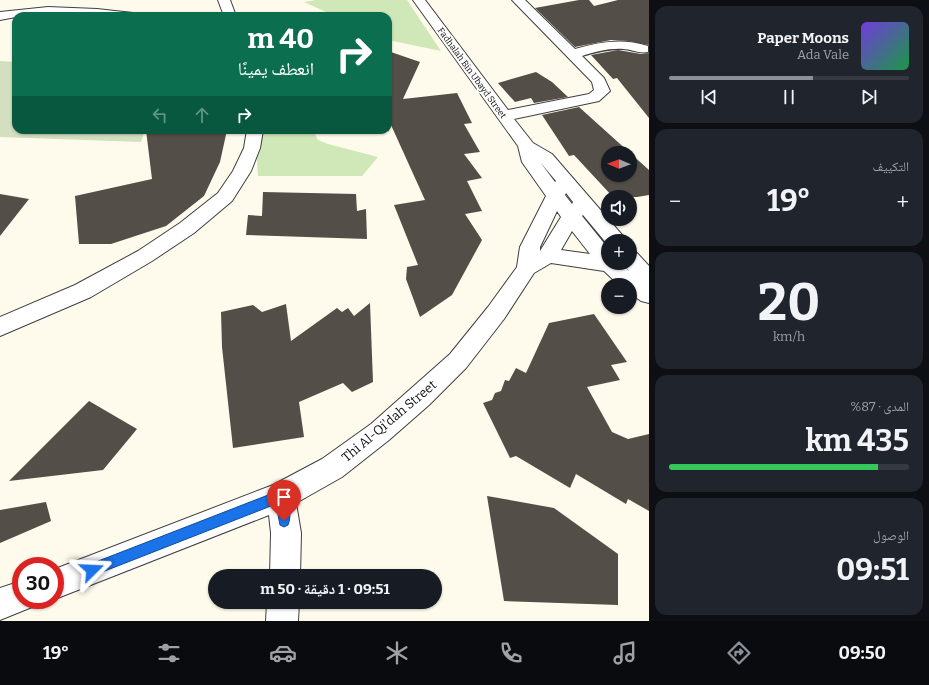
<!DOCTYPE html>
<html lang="ar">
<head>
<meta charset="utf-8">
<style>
  body { margin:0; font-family:Bitter,"Noto Naskh Arabic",serif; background:#20242c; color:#f1f3f6; direction:rtl; height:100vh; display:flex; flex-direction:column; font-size:15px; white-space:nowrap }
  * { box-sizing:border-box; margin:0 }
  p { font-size:13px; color:#9ea1a6 }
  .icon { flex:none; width:22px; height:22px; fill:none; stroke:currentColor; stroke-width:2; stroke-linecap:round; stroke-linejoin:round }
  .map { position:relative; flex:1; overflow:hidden; direction:ltr }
  .details { display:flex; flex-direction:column; gap:6px; padding:6px; background:#0d0f14; width:280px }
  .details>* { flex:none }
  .banner { position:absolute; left:12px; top:12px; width:380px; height:122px; border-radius:12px; box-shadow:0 1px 3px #0004; direction:rtl; background:#0b6e4f; color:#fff; overflow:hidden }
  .needle { width:26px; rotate:271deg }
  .tools { position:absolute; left:601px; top:146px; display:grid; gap:8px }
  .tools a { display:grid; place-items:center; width:36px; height:36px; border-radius:50%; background:#171b24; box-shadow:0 1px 3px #0004; font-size:20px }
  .speed { position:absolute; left:12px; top:557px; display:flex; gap:8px; font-size:20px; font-weight:700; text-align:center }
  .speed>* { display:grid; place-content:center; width:52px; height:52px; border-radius:50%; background:#171b24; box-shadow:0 1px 3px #0004; line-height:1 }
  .speed .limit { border:6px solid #d22; background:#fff; color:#111 }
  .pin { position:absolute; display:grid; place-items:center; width:34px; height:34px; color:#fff; margin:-41px -17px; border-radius:50% 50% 50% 0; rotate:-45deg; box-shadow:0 0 4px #0007 }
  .pin .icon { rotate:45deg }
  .me { position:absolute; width:44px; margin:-22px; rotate:69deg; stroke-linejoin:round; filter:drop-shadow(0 0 3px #0008) }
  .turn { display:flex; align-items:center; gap:14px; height:84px; padding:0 12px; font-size:18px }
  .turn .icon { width:52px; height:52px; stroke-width:2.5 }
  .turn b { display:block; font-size:28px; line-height:34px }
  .lanes { display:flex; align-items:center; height:38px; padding:0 12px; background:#0003; justify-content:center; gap:20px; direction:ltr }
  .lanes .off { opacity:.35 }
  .big { font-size:30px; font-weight:700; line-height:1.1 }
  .details .tile { flex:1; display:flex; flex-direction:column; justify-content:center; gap:6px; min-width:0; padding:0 14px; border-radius:12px; background:#20242c }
  .details .dial { align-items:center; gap:0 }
  .dial b { font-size:52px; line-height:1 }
  .song { display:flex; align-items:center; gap:12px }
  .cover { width:48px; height:48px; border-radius:6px; background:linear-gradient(135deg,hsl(260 70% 55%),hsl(140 70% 35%)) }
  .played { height:4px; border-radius:2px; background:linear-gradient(90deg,#8c9099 60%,#363941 60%) }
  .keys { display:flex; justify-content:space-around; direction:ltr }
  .heat { display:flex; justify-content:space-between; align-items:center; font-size:22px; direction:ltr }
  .charge { height:6px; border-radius:3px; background:linear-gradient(90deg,#34c759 87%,#363941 0) }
  .trip { position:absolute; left:208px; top:569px; width:234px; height:40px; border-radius:20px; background:#171b24; box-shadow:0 1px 3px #0004; font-weight:700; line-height:40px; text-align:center; direction:rtl }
  .tabs { display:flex; height:64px; justify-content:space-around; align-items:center; background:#090b0e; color:#9ea1a6 }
  .tabs .icon { width:28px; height:28px }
  .tabs .active { color:#8c9099 }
  .tabs b { font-size:18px; color:#f1f3f6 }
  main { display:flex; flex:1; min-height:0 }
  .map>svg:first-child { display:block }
  .green { fill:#d0e7b8 }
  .cemetery { fill:#d4dfbf }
  .building { fill:#544e49; fill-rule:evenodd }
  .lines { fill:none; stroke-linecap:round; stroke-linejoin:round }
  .minor-casing { stroke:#3f3f3f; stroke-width:2 }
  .minor { fill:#fff; fill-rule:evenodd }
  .route { fill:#1a73e8; stroke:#114b97 }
  .labels { text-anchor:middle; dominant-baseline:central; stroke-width:4; stroke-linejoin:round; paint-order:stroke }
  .far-street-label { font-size:9px; fill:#0c0c0c; stroke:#fff }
  .near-street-label { font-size:13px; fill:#0c0c0c; stroke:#fff }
</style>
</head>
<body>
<main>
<section class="details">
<div class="tile">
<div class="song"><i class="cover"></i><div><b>Paper Moons</b><p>Ada Vale</p></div></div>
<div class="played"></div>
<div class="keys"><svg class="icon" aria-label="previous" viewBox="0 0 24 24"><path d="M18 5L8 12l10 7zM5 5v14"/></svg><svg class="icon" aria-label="pause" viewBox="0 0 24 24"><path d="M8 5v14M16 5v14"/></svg><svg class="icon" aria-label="next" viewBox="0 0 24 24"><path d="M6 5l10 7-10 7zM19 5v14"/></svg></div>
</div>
<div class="tile"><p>التكييف</p>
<div class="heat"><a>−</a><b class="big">19°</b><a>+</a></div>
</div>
<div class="tile dial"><b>20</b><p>km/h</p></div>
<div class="tile"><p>المدى · 87%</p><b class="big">435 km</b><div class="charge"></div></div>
<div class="tile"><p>الوصول</p><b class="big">09:51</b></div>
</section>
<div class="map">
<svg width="649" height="621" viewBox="0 0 649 621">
  <rect width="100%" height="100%" fill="#fefbec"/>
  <!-- green -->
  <g class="green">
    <polygon points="316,0 407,0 441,51 388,40 388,16 335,16 304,2"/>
    <polygon points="255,130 317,130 315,134 318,140 328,144 378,157 362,176 258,176"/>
  </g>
  <!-- cemetery -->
  <polygon class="cemetery" points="0,61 16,62 16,130 145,130 141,142 0,137"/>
  <!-- building -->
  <g class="building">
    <polygon points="579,0 589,0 594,6 618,0 649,0 649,45 629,41 611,40 575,47 535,8"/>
    <polygon points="618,50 641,54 649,53 649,118 617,78 613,79 591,55"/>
    <polygon points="388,51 420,62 403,99 457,93 472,123 464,124 480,152 464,154 482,178 467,181 482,211 465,214 482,240 452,295 420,317 406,279 407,267 418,265 394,205 425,200 391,125 388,132"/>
    <polygon points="536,72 552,82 568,97 534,103 531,98 515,102 498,83"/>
    <path d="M579,107L649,170V195L637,197H613L574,155L569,156L542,115ZM608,153H630V175H608Z"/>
    <polygon points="146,130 227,130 220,162 204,196 166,226 111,244 79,244 75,196 152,179"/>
    <polygon points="263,192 356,194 357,211 366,209 367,239 246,235 248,215 262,216"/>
    <polygon points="0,194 29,199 0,236"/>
    <polygon points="370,303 373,382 352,392 343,383 299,402 304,437 233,448 222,347 221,312 253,305 262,312 286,304 291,341 337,308 342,312 348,308 354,316"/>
    <polygon points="594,314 627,362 611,365 620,380 587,387 612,432 628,439 649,434 649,511 628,499 626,504 576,474 570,488 516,456 510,458 483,403 492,400 495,393 501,391 505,380 509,381 516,368 526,373 549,323"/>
    <polygon points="89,401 137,429 103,470 9,481"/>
    <polygon points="487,496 554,508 618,554 618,605 504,601"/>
    <polygon points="46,502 51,521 0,543 0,510"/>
  </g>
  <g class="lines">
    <!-- minor casing -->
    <g class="minor-casing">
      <g id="minor">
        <polygon points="218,0 230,0 236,16 224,16"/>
        <path d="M413,0H425L508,110L589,94L594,90L592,82L512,0H525L575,49C600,42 622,38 648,46V52C639,54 631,49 623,49C609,48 595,52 582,56L604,78L610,91L599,101L514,119L533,143L552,154L623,236L626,241H608V245L583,215L582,216L608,248V263H621L629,271L623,263H630V251L637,253L649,266V303L641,301L630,293V285H619L604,271L551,263L534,273L504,319L466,368L429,405L389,440L342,477L296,503L301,533L300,576H270L271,533L269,515L55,599V569L273,485L322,459L371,424L450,354L488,307L517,267L520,247L546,196L522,162L518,146ZM540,162L556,181L555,182ZM566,193L573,202L572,204L565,195ZM557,211L561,217L540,251V247ZM572,231L590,254L561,250Z"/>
        <polygon points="48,7 97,9 133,13 135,16 64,15 16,16 16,17 0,20 0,12"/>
        <polygon points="247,130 263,130 260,148 251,171 232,201 194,233 152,261 91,297 0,336 0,317 75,285 138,251 180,223 218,193 233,171 244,148"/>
        <polygon points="21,581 21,600 35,600 32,607 0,620 0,588"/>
        <polygon points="267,602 299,602 298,621 266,621"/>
      </g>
    </g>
    <!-- minor -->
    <use href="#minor" class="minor"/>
  </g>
  <!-- route -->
  <path class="route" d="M281,490L285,492C289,500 292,516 288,525L284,527L280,525L276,504L92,576L88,574L86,570L88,565Z"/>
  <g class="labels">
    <!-- far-street labels -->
    <g class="far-street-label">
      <text transform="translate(472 73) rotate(54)">Fadhalah Bin Ubayd Street</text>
    </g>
    <!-- near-street labels -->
    <g class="near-street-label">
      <text transform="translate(389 421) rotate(-40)">Thi Al-Qi'dah Street</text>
    </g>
  </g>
</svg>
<div class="tools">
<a><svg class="needle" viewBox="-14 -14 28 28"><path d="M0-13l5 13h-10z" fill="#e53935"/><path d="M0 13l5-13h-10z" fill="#9ea1a6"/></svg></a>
<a><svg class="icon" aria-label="sound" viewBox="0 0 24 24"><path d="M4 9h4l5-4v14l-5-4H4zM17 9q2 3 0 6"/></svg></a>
<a>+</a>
<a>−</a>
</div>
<div class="speed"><div class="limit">30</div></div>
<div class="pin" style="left:284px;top:521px;background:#d93025"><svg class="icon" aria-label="arrive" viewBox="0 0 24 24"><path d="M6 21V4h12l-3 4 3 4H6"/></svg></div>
<svg class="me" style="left:92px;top:570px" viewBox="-20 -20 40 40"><path d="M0-17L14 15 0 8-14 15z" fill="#1a73e8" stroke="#fff" stroke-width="4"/></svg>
<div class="trip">09:51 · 1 دقيقة · 50 m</div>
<div class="banner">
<div class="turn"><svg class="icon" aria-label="right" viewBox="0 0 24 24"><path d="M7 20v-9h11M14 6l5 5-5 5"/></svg><div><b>40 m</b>انعطف يمينًا</div></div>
<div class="lanes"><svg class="icon off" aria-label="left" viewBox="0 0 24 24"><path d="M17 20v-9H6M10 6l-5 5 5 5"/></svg><svg class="icon off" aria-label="ahead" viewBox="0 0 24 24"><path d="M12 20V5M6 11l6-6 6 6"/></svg><svg class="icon" aria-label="right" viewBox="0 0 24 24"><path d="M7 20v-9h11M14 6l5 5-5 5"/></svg></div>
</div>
</div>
</main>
<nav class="tabs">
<b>09:50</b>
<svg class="icon active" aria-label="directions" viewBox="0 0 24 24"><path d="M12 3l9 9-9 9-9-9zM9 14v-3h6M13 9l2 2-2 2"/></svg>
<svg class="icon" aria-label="music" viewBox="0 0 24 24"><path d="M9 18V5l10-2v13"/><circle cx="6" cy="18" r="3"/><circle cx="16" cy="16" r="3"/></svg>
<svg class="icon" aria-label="phone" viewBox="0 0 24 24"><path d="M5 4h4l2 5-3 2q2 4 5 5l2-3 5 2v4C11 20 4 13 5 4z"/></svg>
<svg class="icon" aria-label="climate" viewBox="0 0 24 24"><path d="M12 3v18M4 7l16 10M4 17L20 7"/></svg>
<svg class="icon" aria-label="car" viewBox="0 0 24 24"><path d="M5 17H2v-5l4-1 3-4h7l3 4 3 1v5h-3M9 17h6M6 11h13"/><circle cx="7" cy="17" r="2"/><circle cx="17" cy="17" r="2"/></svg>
<svg class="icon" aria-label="filters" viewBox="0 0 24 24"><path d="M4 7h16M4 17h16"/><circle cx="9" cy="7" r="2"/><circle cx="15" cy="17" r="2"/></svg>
<b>19°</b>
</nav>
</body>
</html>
